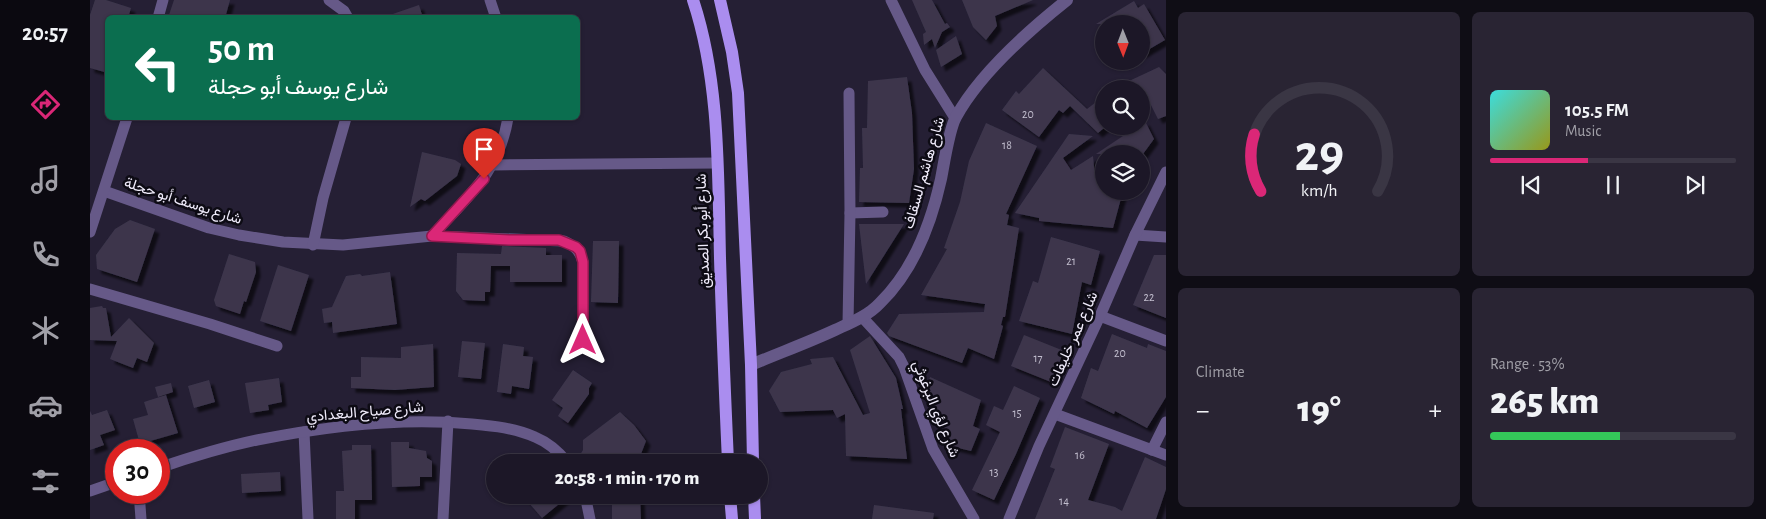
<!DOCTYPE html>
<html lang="en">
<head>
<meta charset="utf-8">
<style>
  body { margin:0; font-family:"Alegreya Sans",Vazirmatn,sans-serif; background:#292433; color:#f1f3f6; height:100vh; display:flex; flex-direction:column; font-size:19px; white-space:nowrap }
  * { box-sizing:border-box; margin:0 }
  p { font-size:16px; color:#a09fa7 }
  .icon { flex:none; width:28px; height:28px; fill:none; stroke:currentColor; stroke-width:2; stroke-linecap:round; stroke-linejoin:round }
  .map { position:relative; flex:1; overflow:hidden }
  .side { display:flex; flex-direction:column; gap:12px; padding:12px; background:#0f0d15; width:600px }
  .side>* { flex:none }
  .top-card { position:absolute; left:15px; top:15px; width:475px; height:105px; border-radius:8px; box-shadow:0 1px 4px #0004,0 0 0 1px #3a3644; background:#0b6e4f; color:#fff; overflow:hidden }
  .needle { width:32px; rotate:179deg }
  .tools { position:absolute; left:1005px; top:15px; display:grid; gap:10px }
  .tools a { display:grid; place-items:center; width:55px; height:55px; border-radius:50%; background:#1c1727; box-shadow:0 1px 4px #0004,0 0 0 1px #3a3644; font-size:25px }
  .speed { position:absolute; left:15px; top:439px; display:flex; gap:10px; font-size:25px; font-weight:700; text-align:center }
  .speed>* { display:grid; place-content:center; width:65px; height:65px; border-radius:50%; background:#1c1727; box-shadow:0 1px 4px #0004,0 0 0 1px #3a3644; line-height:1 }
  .speed .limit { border:8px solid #d22; background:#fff; color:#111 }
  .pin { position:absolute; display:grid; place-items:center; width:42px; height:42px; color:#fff; margin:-51px -21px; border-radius:50% 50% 50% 0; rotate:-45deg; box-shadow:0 0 5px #0007 }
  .pin .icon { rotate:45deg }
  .me { position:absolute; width:55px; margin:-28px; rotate:0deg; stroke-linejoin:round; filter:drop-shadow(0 0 4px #0008) }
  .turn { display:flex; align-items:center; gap:18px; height:105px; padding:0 20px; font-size:22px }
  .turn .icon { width:65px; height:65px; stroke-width:2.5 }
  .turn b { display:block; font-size:35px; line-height:42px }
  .big { font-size:38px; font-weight:800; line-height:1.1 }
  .side .card { flex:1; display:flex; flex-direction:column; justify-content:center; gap:8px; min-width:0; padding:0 18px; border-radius:8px; background:#292433 }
  .side .dial { align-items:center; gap:0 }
  .dial svg { height:130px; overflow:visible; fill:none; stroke:#3a3644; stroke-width:7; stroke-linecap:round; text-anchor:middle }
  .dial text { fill:#f1f3f6; stroke:none }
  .song { display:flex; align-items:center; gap:15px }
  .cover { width:60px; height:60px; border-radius:8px; background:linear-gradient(135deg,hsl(180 70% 55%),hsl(60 70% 35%)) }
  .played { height:5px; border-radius:2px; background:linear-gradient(90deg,#db2777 40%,#3a3644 40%) }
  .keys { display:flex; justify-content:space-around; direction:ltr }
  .heat { display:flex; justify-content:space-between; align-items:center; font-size:28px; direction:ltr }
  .charge { height:8px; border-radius:4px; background:linear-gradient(90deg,#34c759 53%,#3a3644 0) }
  .side .tiles { flex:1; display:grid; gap:12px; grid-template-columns:repeat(2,1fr) }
  .trip { position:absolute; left:396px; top:454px; width:282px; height:50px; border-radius:25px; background:#1c1727; box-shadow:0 1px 4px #0004,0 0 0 1px #3a3644; font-weight:800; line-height:50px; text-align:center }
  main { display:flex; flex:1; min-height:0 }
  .menu { display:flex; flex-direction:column; width:90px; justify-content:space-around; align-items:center; background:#0b0910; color:#a09fa7 }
  .menu .icon { width:35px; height:35px }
  .menu .selected { color:#db2777 }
  .menu b { font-size:22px; color:#f1f3f6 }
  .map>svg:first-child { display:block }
  .building { fill:#3c364c; filter:url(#shadow) }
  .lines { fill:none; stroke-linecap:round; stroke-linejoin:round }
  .minor { stroke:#665988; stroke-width:11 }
  .tertiary { stroke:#665988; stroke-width:12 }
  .primary { stroke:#aa8def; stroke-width:12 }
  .route-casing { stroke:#8e194d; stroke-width:12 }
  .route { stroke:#db2777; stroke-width:9 }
  .labels { text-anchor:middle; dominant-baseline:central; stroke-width:5; stroke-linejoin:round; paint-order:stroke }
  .number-label { font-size:12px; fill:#c2bece }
  .street-label { font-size:15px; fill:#efebfa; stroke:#0d0b14 }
</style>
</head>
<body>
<main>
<nav class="menu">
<b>20:57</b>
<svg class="icon selected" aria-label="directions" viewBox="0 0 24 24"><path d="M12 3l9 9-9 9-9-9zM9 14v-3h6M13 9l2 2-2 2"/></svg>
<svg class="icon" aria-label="music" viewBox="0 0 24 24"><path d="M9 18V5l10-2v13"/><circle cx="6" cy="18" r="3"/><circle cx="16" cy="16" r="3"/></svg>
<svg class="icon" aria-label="phone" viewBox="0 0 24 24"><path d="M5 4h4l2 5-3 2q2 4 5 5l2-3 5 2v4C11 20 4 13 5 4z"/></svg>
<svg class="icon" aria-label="climate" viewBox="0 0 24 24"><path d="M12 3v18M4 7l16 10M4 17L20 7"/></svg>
<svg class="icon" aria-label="car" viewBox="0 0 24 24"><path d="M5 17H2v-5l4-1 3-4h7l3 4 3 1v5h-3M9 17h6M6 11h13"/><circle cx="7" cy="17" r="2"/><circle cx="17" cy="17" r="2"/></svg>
<svg class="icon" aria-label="filters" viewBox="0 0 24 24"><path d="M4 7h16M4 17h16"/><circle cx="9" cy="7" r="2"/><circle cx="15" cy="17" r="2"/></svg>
</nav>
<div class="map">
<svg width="1076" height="519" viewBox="0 0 1076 519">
  <defs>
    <filter id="shadow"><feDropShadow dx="4.5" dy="4.5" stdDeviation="1" flood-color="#0009"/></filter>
  </defs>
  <rect width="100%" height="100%" fill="#251f34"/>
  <!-- building -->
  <g class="building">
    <polygon points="5,0 16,0 41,8 38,18 18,18 18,73 0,68 0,15"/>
    <polygon points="84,0 140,0 135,18 78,18"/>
    <polygon points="822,0 842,0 855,24 857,23 860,27 852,32 845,48 842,39 834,45 833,34 836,32"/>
    <polygon points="872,0 943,0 905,16 907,26 896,40 883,27"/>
    <polygon points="1044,1 1048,8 1054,4 1075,40 1051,54 1051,24 1006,24"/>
    <polygon points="329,5 333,18 297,18 297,16"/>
    <polygon points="866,36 872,54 851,67 846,50"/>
    <polygon points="1069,67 1076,74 1076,116 1068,119 1053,89 1022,89"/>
    <polygon points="953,68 997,109 1014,96 1014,128 1008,133 980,106 973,113 969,110 949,137 912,110 926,91 929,94"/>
    <polygon points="817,77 822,113 824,169 819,203 769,202 770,168 773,168 772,128 777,128 778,81"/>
    <polygon points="1055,121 1064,139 1053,154 1006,154 1048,126 1051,126 1051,124"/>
    <polygon points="896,123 947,146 916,214 919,215 917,225 929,228 915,317 913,317 911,325 913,326 912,330 904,359 878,348 872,363 799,336 797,333 809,314 894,312 895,304 831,295 857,249 854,248 870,202 879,161"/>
    <polygon points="979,134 1003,136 973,158 981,170 1003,156 1005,178 1014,178 1014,191 1033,191 1023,228 949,221 949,218 925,213"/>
    <polygon points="332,152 365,160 371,164 367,176 335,201 331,199 320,207"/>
    <polygon points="40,220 65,229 47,282 7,269 6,255 25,229"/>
    <polygon points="769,224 814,224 776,284"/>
    <polygon points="961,237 1010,251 1001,285 992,282 982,334 929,321 943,281 948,283"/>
    <polygon points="503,241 529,241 528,303 501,302"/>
    <polygon points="412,246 456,248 456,255 472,255 472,282 420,282 420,266 401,266 400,292 395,292 395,301 373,300 366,291 367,253 411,254"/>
    <polygon points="139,254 165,262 166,272 156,302 154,301 150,314 126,306 124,300"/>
    <polygon points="1064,255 1076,255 1076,318 1043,305"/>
    <polygon points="188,265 219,275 201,331 170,321"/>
    <polygon points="300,272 307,324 243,333 242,322 234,323 232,309 242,307 256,276 270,274 272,276"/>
    <polygon points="12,306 13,308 16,308 21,337 39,318 64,343 57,362 47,358 43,368 20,359 27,341 0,340 0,308"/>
    <polygon points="1022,334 1057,348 1058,344 1076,351 1076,397 1057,428 1025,411 1024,414 991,398 1001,368 1008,371"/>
    <polygon points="934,335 974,351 961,382 921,366"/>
    <polygon points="780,336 806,378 813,409 811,409 817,459 756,456 755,414 747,418 743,410 690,412 679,391 691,372 722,364 720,359 743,357 773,415 780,413 760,350"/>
    <polygon points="372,341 395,343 391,379 368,377"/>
    <polygon points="343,344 344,387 305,390 261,388 261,377 271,377 271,357 311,358 311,347"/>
    <polygon points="413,344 434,347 433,356 443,357 439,389 422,386 421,394 407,392"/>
    <polygon points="483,370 502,383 499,388 499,394 478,423 468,416 473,408 462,400"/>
    <polygon points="840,377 891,400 883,426 890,429 881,451 864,447 836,392"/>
    <polygon points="189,378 192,402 178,405 179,410 160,413 155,383"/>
    <polygon points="119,380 125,402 104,408 98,386"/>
    <polygon points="81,383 83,392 68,397 65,387"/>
    <polygon points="924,386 950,398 926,454 904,500 882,490 910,432 896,425 904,406 913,410"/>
    <polygon points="76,395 88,433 50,444 43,419 58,415 54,402"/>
    <polygon points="17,410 25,430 10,435 14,445 0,450 0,411 2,415"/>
    <polygon points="530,412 544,425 556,441 551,454 534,462 494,462 490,455 493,450 493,440"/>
    <polygon points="975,427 1019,444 998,500 1025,507 1032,511 1055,457 1076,467 1076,489 1066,519 945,519 965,469 960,467"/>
    <polygon points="301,442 319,442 319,448 336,451 337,458 342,461 342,477 330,477 330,486 302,487"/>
    <polygon points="262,445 281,445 282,500 265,500 265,519 246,519 246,491 254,491 252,451 262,450"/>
    <polygon points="190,472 191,491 152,493 151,474"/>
    <polygon points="432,495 480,495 452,518"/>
    <polygon points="529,495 550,495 551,519 522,519 522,505 529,505"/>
    <polygon points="784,505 844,513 843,519 782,519"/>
  </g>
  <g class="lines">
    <!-- minor -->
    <g class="minor">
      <polyline points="239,0 254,11 258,18"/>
      <polyline points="400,0 406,18"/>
      <polyline points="801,0 835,70 865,118"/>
      <polyline points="68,18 73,0"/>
      <polyline points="403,165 627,163"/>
      <path d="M14,191L119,228L149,235L193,242L253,245L342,236L474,241C485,246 490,251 493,262V340"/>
      <polyline points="760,213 793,212"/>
      <polyline points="0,232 37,118"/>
      <polyline points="1045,235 1076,237"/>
      <path d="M342,236C377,197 409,173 418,118"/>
      <polyline points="223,245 233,198 256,118"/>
      <polyline points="0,289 120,324 187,346"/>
      <polyline points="1010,316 1076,341"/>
      <polyline points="772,317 809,357 814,367 843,449 884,519"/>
      <polyline points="758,324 760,213 759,93"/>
      <polyline points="965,414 1076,455"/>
      <polyline points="214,432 218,519"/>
      <polyline points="1062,450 1076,422"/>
      <path d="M69,468C101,457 134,447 167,440C237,426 311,417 382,424C404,426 425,428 445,437C457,442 469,452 477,462"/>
      <polyline points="0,491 26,482"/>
      <polyline points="49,492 51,519"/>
      <polyline points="495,495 500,519"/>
      <polyline points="353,519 358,421"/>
      <polyline points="919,519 949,446 1010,316 1045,235 1076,172"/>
    </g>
    <!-- tertiary -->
    <path class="tertiary" d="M661,365C689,353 717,343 745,330C760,323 778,316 790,303C823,271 841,224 851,179C854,164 859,129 866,117C890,73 938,31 977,0"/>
    <!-- primary -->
    <g class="primary">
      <path d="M603,0C630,81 628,174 630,258C632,326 635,395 638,462"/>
      <polyline points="630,0 642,52 648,93 661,365 663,462"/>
      <polyline points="640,495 642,519"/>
      <polyline points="664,495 665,519"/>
    </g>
  </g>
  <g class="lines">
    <!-- route casing -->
    <g class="route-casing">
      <polyline id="route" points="394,179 342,236 419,240 469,240 486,247 490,251 493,262 493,340"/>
    </g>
    <!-- route -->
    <use href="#route" class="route"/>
  </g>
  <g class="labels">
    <!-- number labels -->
    <g class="number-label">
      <text x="938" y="114">20</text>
      <text x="917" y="145">18</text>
      <text x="981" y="261">21</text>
      <text x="1059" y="297">22</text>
      <text x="1030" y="353">20</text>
      <text x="948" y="358">17</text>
      <text x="927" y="413">15</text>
      <text x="990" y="455">16</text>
      <text x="904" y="472">13</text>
      <text x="974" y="501">14</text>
    </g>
    <!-- street labels -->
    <g class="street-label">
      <text transform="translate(834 173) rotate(-74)">شارع هاشم السقاف</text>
      <text transform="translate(93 201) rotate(18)">شارع يوسف أبو حجلة</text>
      <text transform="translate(613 231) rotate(-92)">شارع أبو بكر الصديق</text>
      <text transform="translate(983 339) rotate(-66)">شارع عمر خليفات</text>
      <text transform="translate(846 409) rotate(68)">شارع لؤي البرغوثي</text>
      <text transform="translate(275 412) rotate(-5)">شارع صياح البغدادي</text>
    </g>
  </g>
</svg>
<div class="tools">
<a><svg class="needle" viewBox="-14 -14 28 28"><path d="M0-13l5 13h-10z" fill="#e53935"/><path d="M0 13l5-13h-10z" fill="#a09fa7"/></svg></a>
<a><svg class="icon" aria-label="search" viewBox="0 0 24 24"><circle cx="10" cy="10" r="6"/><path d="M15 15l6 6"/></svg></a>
<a><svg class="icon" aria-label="layers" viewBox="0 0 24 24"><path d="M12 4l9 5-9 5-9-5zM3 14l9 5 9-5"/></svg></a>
</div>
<div class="speed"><div class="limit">30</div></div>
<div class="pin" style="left:394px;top:179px;background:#d93025"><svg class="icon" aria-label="arrive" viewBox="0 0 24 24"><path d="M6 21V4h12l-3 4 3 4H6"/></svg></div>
<svg class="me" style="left:493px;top:340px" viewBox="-20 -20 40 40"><path d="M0-17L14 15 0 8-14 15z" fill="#db2777" stroke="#fff" stroke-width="4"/></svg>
<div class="trip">20:58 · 1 min · 170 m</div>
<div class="top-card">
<div class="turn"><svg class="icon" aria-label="left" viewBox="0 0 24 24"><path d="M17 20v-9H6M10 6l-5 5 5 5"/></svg><div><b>50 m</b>شارع يوسف أبو حجلة</div></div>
</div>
</div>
<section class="side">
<div class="tiles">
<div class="card dial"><svg viewBox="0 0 100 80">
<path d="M14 69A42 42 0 1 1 86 69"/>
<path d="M14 69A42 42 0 0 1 10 34" stroke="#db2777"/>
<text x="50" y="56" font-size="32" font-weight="700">29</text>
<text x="50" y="72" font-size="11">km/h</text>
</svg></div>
<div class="card">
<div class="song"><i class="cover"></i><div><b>105.5 FM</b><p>Music</p></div></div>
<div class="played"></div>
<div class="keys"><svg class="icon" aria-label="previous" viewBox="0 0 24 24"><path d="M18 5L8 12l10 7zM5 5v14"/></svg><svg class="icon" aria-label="pause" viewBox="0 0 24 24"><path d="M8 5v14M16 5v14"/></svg><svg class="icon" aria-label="next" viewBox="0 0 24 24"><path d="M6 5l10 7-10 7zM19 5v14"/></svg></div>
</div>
<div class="card"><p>Climate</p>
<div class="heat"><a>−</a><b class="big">19°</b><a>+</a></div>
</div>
<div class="card"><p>Range · 53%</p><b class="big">265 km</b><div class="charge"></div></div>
</div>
</section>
</main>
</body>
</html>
